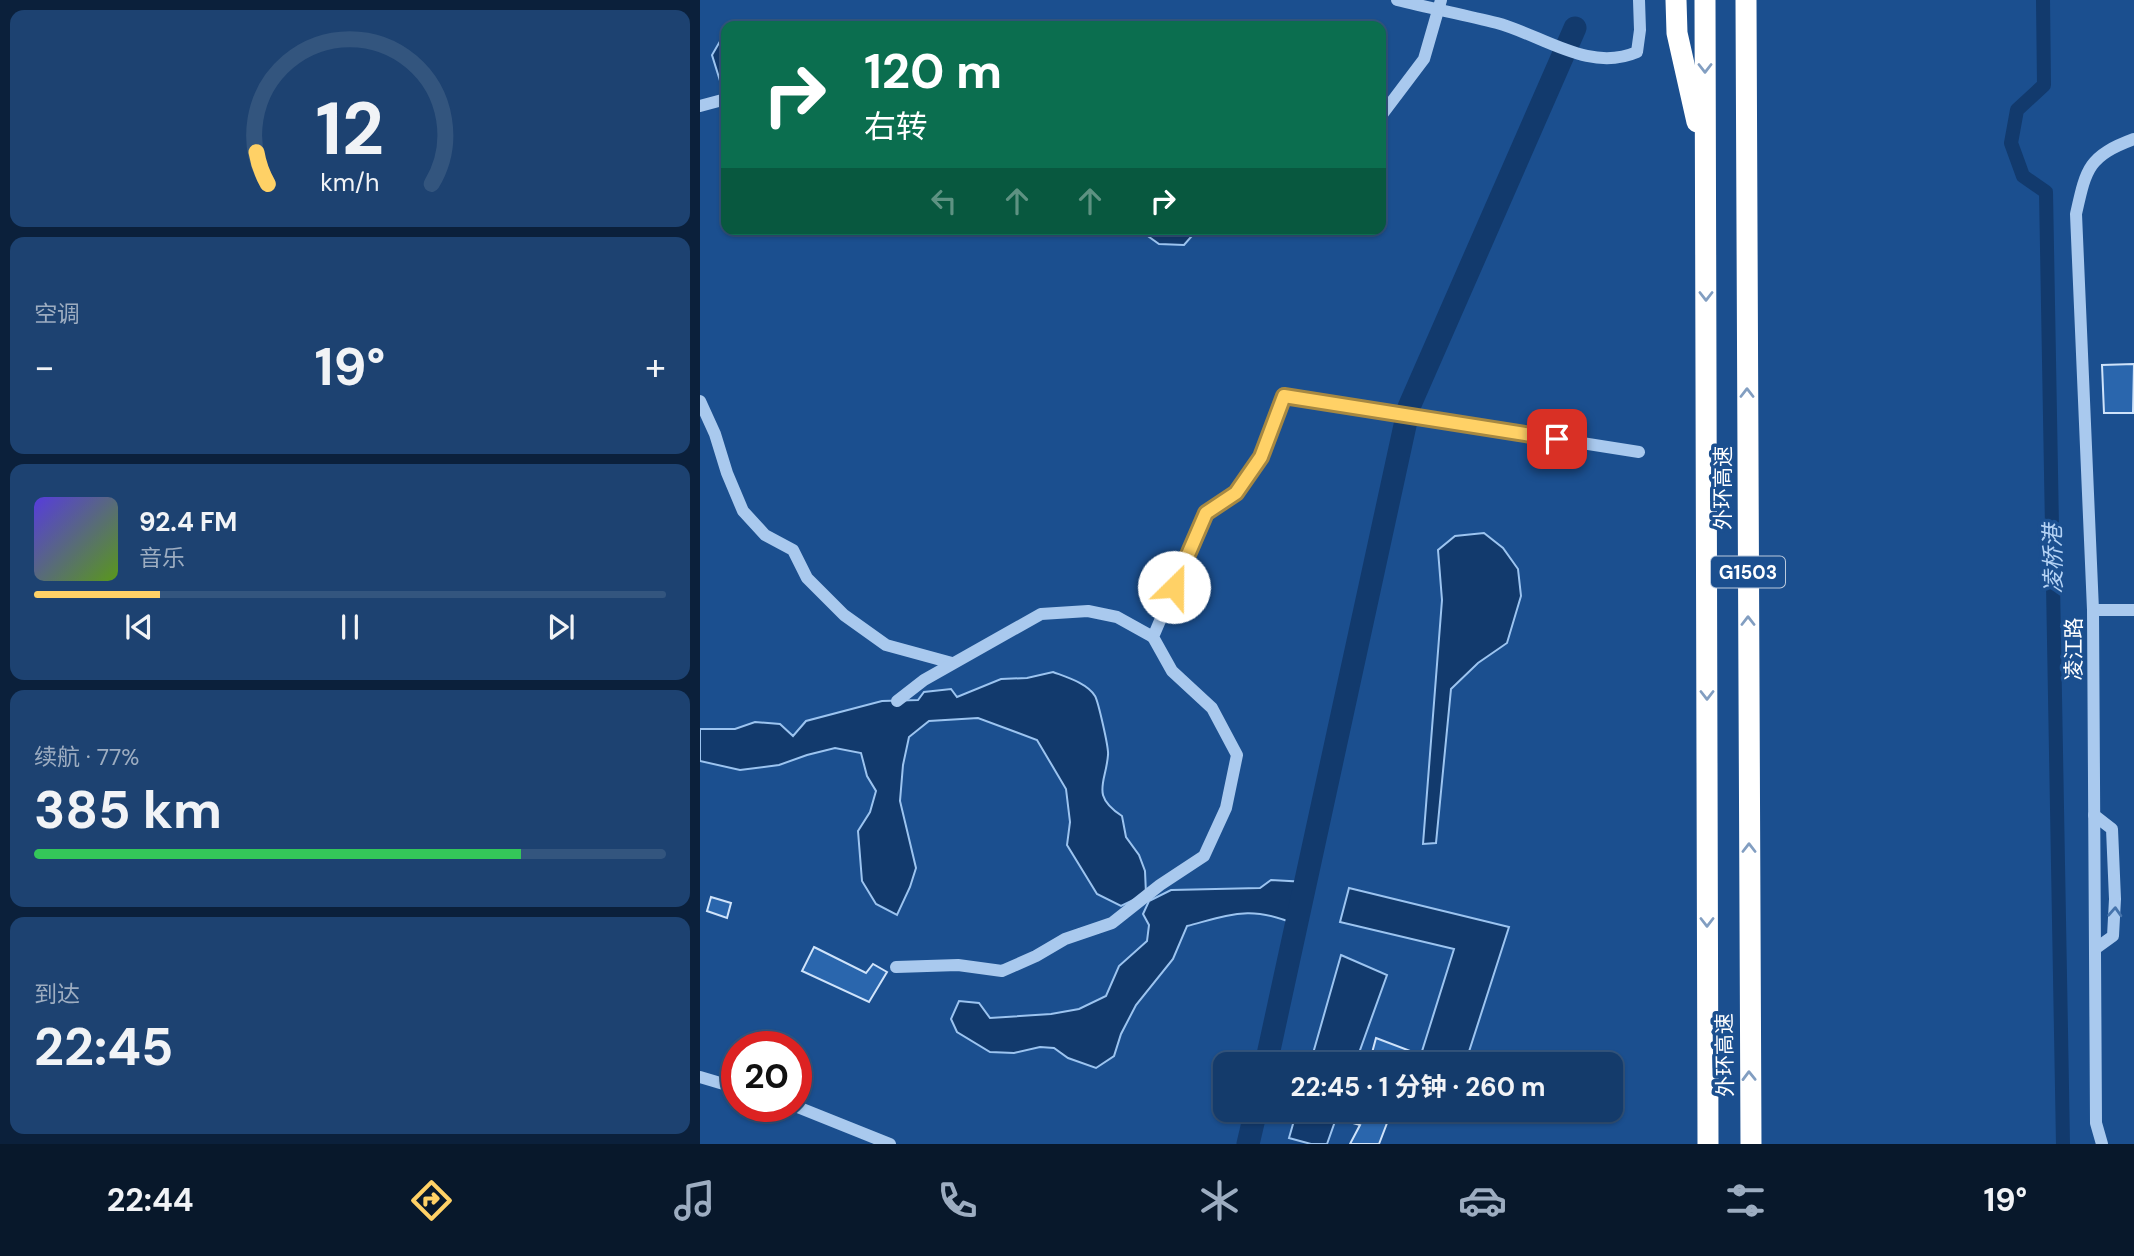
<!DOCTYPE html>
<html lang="zh">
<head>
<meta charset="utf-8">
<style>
  body { margin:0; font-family:"DM Sans","Noto Sans SC",sans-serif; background:#1d4271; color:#f1f3f6; height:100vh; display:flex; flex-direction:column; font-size:26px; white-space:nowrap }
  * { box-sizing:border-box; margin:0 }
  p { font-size:23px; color:#9dadc1 }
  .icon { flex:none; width:38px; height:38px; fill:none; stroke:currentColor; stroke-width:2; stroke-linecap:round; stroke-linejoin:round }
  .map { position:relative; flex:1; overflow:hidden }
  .drawer { display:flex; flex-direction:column; gap:10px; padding:10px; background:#0b203b; width:700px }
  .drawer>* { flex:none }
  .hud { position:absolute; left:21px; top:21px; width:665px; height:214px; border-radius:14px; box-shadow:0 2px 5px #0004,0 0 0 2px #33557e; background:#0b6e4f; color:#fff; overflow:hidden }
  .speed { position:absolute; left:21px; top:1031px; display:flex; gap:14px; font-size:35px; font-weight:700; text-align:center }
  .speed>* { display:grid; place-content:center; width:91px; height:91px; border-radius:50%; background:#143b6b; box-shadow:0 2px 5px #0004,0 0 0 2px #33557e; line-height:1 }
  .speed .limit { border:10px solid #d22; background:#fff; color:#111 }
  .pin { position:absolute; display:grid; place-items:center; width:60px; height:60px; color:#fff; margin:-30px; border-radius:14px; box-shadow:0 4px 10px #0006 }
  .me { position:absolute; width:77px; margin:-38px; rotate:23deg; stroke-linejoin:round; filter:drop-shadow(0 0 5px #0008) }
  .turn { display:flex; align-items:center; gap:24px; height:147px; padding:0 28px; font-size:32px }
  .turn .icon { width:91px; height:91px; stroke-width:2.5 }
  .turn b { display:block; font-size:49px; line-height:60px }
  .lanes { display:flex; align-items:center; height:66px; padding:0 28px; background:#0003; justify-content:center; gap:35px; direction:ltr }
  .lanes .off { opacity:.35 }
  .big { font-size:52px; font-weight:700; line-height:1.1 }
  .drawer .card { flex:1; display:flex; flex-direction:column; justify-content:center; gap:10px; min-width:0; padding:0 24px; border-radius:14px; background:#1d4271 }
  .drawer .dial { align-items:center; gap:0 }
  .dial svg { height:182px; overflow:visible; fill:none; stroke:#33557e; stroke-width:7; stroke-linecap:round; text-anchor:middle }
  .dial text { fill:#f1f3f6; stroke:none }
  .song { display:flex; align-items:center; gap:21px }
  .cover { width:84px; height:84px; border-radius:10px; background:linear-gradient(135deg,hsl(250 70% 55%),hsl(90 70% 35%)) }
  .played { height:7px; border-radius:4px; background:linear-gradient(90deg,#ffd166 20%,#33557e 20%) }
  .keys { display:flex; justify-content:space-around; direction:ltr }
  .heat { display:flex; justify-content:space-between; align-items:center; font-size:38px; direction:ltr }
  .charge { height:10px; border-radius:5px; background:linear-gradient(90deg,#34c759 77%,#33557e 0) }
  .trip { position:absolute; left:513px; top:1052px; width:410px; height:70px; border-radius:14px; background:#143b6b; box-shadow:0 2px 5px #0004,0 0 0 2px #33557e; font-weight:700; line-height:70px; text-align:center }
  .tab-bar { display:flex; height:112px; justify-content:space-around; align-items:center; background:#08182b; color:#9dadc1 }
  .tab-bar .icon { width:49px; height:49px }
  .tab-bar .active { color:#ffd166 }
  .tab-bar b { font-size:32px; color:#f1f3f6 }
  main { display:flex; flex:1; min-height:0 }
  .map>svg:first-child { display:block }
  .water { fill:#123a6d; stroke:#9cc4f0; stroke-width:2 }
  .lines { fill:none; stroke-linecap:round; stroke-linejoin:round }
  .canal { stroke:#123a6d; stroke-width:14 }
  .river { stroke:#123a6d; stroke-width:23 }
  .building { fill:#2a66ad; stroke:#cfe3fa; stroke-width:2 }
  .minor { stroke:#a9c9ee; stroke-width:12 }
  .highway { stroke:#fff; stroke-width:21 }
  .oneway { stroke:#829ec1 }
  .oneway2 { stroke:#4674ac }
  .route-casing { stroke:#a68842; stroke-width:18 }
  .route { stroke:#ffd166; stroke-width:12 }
  .labels { text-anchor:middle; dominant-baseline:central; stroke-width:7; stroke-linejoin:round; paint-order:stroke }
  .shield { fill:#1b4f8f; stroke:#bbcadd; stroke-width:2 }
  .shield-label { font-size:19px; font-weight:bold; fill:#fff }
  .street-label { font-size:21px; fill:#fff; stroke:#1b4f8f }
  .water-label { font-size:23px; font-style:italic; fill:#b5d3f5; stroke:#1b4f8f }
</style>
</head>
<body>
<main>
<section class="drawer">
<div class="card dial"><svg viewBox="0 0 100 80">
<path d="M14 69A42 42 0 1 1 86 69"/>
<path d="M14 69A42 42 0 0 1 9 55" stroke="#ffd166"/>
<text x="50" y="56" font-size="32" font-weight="700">12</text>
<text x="50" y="72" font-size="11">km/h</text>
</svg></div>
<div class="card"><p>空调</p>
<div class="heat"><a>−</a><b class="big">19°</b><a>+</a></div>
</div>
<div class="card">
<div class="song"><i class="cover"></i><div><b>92.4 FM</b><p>音乐</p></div></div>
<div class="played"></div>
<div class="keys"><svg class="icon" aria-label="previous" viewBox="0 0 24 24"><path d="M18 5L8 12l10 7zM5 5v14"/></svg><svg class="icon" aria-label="pause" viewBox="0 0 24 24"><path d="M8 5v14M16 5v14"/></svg><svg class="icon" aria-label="next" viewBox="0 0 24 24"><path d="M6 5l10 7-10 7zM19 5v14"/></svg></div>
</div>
<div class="card"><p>续航 · 77%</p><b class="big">385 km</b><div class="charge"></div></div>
<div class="card"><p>到达</p><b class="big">22:45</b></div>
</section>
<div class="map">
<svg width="1434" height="1144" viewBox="0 0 1434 1144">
  <rect width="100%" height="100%" fill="#1b4f8f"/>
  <!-- water -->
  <g class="water">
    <polygon points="26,31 26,100 12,55"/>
    <polygon points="438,229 498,229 484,245 459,244"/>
    <polygon points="784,533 803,548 818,569 821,596 807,643 778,663 751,689 736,843 723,844 742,600 738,550 755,536"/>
    <path d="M353,672C366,677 387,683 395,696C398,701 409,748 408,755C406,783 390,795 422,816L426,837L439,855L445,871L446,894L421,906L397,894L367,845L370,822L366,789L337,740L278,718L229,721L209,737L203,765L200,801L216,868L210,887L197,915L176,904L162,881L158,831L170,812L176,791L167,776L161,753L135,748L107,755L79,765L40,770L0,761V729H35L55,722L80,724L93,736L106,721L182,701L218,700L224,692L251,689L257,697L301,679L327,678Z"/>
    <path d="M571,880L606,882L597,925C551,905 533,914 487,926L473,959L436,1005L421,1034L414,1056L396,1068L368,1058L354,1048L340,1047L314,1053L290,1052L257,1032L251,1019L259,1001L279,1003L290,1018L351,1014L379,1009L406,996L419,966L447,941L449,925L443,914L449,901L471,890L560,888Z"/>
    <polygon points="649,888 809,927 765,1064 718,1064 754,949 640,922"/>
    <polygon points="641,955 687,975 655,1064 610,1064"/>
    <polygon points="597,1110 639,1110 627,1144 611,1144 589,1138"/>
  </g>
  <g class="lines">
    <!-- canal -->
    <polyline class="canal" points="1343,0 1344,85 1317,110 1311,143 1323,176 1346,192 1363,1144"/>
    <!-- river -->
    <g class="river">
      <polyline points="566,1064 709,407 875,28"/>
      <polyline points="548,1144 556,1110"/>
    </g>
  </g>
  <!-- building -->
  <g class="building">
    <polygon points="1434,364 1433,413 1404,413 1402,365"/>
    <polygon points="11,897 31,903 27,918 7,911"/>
    <polygon points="114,947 166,973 173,964 187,972 169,1002 102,971"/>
    <polygon points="676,1038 713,1052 708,1064 669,1064"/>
    <polygon points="656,1110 692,1110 679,1144 650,1144 660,1125 653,1123"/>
  </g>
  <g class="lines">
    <!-- minor -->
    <g class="minor">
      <path d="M697,0C730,8 764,15 797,23C842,35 889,73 937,52L940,30L939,0"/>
      <polyline points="0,106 26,99"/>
      <polyline points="681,116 724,59 741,0"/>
      <polyline points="0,401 15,434 27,473 43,511 65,535 93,550 107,578 144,615 186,645 252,663"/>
      <polyline points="1393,610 1434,610"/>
      <polyline points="197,701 224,680 341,614 388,611 417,617 453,637"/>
      <polyline points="1394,815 1412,829 1415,899 1413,936 1395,949"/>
      <polyline points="196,967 258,965 302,971 336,956 365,939 412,923 460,885 504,856 526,808 537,755 512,708 472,671 453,637 506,513 536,493 561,457 584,396 939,452"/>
      <polyline points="0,1077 37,1088"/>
      <polyline points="95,1106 190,1144"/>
      <path d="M1402,1144L1396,1123L1393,610L1376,214C1386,169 1388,156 1434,139"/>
    </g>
    <!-- highway -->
    <g class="highway">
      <polyline points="976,0 977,33 997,122"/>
      <polyline points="1005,0 1008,1144"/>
      <polyline points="1046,0 1051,1144"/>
    </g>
  </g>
  <!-- one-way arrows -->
  <defs><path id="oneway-chevron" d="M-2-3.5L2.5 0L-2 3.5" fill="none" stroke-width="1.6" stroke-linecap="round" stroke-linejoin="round" transform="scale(1.75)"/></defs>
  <g class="oneway">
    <use href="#oneway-chevron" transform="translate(1005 68) rotate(90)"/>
    <use href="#oneway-chevron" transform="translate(1006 296) rotate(90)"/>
    <use href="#oneway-chevron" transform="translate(1047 393) rotate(-90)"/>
    <use href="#oneway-chevron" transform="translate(1048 621) rotate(-90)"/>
    <use href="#oneway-chevron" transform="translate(1007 695) rotate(90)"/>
    <use href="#oneway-chevron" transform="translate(1049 848) rotate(-90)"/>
    <use href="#oneway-chevron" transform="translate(1007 922) rotate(90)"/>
    <use href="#oneway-chevron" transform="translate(1049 1076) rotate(-91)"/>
  </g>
  <use class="oneway2" href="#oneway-chevron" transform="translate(1415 912) rotate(-87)"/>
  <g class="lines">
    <!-- route casing -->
    <g class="route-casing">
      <polyline id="route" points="474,587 506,513 536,493 561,457 584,396 857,439"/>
    </g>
    <!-- route -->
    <use href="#route" class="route"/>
  </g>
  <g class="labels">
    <!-- shield labels -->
    <rect class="shield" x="1011" y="556.5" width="74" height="31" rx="5"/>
    <g class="shield-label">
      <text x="1048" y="572">G1503</text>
    </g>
    <!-- street labels -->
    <g class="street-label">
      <text transform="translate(1023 488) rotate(-90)">外环高速</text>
      <text transform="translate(1374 649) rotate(-90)">凌江路</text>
      <text transform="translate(1025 1055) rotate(-91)">外环高速</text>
    </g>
    <!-- water labels -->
    <g class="water-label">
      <text transform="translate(1353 559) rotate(-91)">凌桥港</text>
    </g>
  </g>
</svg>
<div class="speed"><div class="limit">20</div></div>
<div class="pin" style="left:857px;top:439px;background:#d93025"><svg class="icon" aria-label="arrive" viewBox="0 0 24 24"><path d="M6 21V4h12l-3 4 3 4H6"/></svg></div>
<svg class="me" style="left:474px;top:587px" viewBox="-20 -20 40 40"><circle r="19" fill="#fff"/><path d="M0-13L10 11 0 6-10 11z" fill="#ffd166"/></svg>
<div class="trip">22:45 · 1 分钟 · 260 m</div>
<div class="hud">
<div class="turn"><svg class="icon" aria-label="right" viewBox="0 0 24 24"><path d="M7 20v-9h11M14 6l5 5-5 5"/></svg><div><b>120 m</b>右转</div></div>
<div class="lanes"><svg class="icon off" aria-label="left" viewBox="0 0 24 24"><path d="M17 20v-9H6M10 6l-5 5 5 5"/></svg><svg class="icon off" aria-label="ahead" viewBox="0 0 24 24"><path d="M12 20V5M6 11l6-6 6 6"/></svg><svg class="icon off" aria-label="ahead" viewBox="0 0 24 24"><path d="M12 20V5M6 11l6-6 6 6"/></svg><svg class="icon" aria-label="right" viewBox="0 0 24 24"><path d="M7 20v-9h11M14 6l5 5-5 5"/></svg></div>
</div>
</div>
</main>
<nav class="tab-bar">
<b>22:44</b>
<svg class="icon active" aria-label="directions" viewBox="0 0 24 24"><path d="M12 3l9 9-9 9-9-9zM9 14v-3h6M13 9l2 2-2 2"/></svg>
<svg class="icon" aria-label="music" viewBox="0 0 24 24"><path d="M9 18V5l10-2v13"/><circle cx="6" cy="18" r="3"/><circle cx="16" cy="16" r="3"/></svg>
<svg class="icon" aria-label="phone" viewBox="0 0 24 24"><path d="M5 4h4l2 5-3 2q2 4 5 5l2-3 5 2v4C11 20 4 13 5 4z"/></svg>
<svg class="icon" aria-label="climate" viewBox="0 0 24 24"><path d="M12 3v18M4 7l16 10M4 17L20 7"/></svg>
<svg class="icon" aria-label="car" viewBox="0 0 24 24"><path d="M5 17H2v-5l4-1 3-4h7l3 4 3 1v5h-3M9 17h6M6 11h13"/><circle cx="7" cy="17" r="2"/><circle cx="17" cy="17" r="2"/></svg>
<svg class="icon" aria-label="filters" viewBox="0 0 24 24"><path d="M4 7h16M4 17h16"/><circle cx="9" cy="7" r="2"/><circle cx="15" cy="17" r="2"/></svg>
<b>19°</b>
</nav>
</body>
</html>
